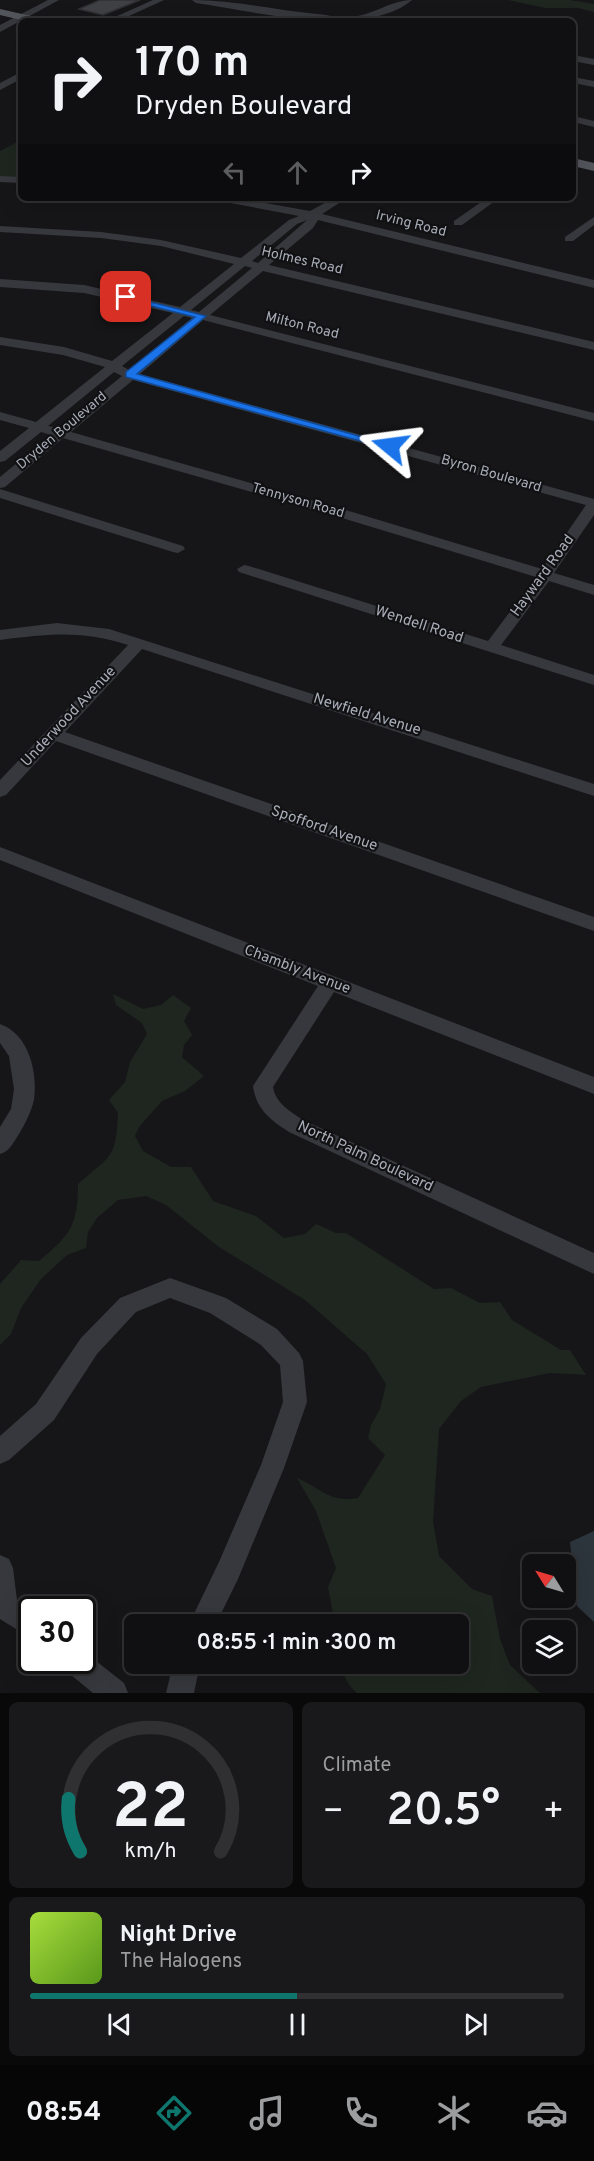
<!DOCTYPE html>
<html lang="en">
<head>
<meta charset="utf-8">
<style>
  body { margin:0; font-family:Overpass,sans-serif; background:#19191b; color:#f1f3f6; height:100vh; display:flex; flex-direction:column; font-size:22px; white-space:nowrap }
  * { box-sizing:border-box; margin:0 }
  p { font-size:20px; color:#9c9d9f }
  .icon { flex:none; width:33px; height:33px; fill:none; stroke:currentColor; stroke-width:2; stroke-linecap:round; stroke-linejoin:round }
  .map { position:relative; height:1693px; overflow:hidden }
  .side { display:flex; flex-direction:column; gap:9px; padding:9px; background:#09090a; flex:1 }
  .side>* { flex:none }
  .top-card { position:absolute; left:18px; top:18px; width:558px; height:183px; border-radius:9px; box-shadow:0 6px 24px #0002,0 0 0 2px #303032; background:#101012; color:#f1f3f6; overflow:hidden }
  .needle { width:39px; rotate:307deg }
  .buttons { position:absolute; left:522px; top:1554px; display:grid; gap:12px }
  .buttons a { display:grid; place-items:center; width:54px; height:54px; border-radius:9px; background:#101012; box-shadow:0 6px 24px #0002,0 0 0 2px #303032; font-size:30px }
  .speed { position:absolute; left:18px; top:1596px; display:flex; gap:12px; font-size:30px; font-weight:700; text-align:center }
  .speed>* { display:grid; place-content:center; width:78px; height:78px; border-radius:50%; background:#101012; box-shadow:0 6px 24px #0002,0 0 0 2px #303032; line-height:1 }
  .speed .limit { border:3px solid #111; border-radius:9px; background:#fff; color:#111 }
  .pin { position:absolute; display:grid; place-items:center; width:51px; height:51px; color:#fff; margin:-26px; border-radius:12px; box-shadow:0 3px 9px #0006 }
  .me { position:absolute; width:66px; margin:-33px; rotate:286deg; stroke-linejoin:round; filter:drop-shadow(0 0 4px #0008) }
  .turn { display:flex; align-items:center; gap:21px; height:126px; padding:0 18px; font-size:27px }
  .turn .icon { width:78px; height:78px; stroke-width:2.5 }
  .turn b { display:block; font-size:42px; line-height:51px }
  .lanes { display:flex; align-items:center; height:57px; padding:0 18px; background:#0003; justify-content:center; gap:30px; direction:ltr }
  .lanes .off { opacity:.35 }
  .big { font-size:45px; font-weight:600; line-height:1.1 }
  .side .card { flex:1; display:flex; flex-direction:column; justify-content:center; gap:9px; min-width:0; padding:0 21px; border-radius:9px; background:#19191b }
  .side .dial { align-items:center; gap:0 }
  .dial svg { height:156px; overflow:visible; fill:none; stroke:#303032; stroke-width:7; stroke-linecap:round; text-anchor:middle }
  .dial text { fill:#f1f3f6; stroke:none }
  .song { display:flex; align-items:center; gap:18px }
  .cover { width:72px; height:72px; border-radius:9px; background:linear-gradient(135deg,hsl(80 70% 55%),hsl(90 70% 35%)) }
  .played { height:6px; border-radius:3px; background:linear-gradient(90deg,#0f766e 50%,#303032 50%) }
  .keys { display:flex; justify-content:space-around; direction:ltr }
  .heat { display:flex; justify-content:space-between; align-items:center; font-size:33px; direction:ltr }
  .side .tiles { flex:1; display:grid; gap:9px; grid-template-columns:1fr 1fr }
  .card:last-child { grid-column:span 2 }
  .trip { position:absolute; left:124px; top:1614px; width:345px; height:60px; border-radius:9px; background:#101012; box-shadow:0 6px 24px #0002,0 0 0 2px #303032; font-weight:600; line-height:60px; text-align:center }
  .dock { display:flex; height:96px; justify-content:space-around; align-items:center; background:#060607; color:#9c9d9f }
  .dock .icon { width:42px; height:42px }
  .dock .on { color:#0f766e }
  .dock b { font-size:27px; color:#f1f3f6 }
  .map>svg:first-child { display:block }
  .green { fill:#1e261f }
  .water { fill:#2c353c }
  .building { fill:#404145; stroke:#303034; stroke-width:1.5 }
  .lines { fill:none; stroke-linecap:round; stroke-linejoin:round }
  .minor { fill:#37383d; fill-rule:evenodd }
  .major { fill:#53555c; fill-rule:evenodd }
  .route { fill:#1a73e8; stroke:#114b97; stroke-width:1.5 }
  .labels { text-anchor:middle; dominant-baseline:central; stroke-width:4.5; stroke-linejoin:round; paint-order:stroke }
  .far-street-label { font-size:14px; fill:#a8adb8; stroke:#111113 }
  .street-label { font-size:15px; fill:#a8adb8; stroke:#111113 }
</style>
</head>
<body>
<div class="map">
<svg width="594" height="1693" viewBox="0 0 594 1693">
  <rect width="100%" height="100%" fill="#161618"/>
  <!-- green -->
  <g class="green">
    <polygon points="508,0 570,0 594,4 594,12 578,8 545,8"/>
    <polygon points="21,140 21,179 0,179 0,151"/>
    <path d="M113,994L143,1009L161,1005L173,995L191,1008L184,1021L192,1035L184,1045L182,1057L204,1076L185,1091L162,1101L139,1127L135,1136L143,1151L171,1167H191L213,1201L256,1216L284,1238L305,1234L316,1224L336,1233H346L434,1289L451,1288L480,1303L500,1302L512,1320L561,1350H570L586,1375L550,1373L481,1387L461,1401L439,1429L433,1521L439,1556L472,1589L492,1596L500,1639L510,1665L540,1693H357C348,1686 343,1675 341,1664H459V1624H335L328,1587L336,1568L316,1511L297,1478C322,1488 328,1503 358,1498L385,1455L368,1438L371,1425L380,1409L386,1384L367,1354L305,1300L219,1247L166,1205L146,1196L118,1200L97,1218L88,1232L86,1248L67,1255L41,1279L21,1308L11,1334L0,1345V1284L21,1260L39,1261C70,1235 78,1226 78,1184C111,1155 116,1159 118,1113L109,1100L125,1082L130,1062L147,1034L142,1023L116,1005Z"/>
  </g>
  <!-- water -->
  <polygon class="water" points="594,1531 594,1622 577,1606 570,1542"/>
  <!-- building -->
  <polygon class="building" points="100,0 140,0 103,15 79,9"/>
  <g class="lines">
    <!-- minor -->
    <g class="minor">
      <polygon points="48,0 59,0 0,32 0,25"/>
      <polygon points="153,0 164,0 118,21 106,21"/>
      <path d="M192,0C234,0 275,10 317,14C328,15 339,18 350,17C372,16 391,0 412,0C365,40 253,11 196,3Z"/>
      <polygon points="573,55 594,59 594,65 573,61"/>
      <polygon points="21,72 21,79 0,90 0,83"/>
      <polygon points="573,77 594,81 594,87 573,83"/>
      <polygon points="573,116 594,121 594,127 573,122"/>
      <polygon points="0,176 21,177 21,183 0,182"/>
      <path d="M215,198H238L310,211L334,198H347L322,214L594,280V288L318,220L313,228L269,265L594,342V350L263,271L210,315L594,413V421L203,320L140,374L594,499V515L554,573L594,585V595L549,581L501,645L594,675V685L239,572L237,569L244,565L249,566L488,641L536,577L339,517L63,438L5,487L0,488V477L51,435L41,432L5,461L0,462V451L29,428L0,420V412L36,422L105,367L63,355L0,345V337L64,347L112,361L173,313L84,293L0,287V279L84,285L180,307L234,264L161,246L101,238L0,232V226L101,232L161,240L241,258L289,220L299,216L220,201ZM307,220L258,263L252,261L297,224ZM245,266L252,268L199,312L191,310ZM184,316L192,318L129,370L122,366ZM114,372L122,376L58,428L48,426ZM133,380L586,505L542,569L349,511L71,432Z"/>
      <polygon points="487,198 499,198 462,225 454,225 454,221"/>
      <polygon points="594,217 594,225 573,241 565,241 565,237"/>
      <polygon points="0,489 183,546 185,549 178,553 173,552 0,498"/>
      <path d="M57,623L109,629L594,784V796L142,649L65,732L594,917V931L56,741L6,795L0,797V780L128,645C80,630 49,634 0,640V630Z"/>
      <path d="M0,847L594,1077V1094L334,992L273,1087C276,1104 290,1111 303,1120L594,1253V1274L289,1132C270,1120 256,1109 253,1086L318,986L0,860Z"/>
      <path d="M0,1024C29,1034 38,1073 34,1100C31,1112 25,1124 19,1134C13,1143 10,1151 0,1154V1127L11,1109L14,1089L9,1056L0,1043Z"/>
      <polygon points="170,1278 226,1298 277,1329 299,1353 303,1361 307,1402 284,1468 238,1579 216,1624 189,1624 219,1562 261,1465 283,1402 280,1365 261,1345 210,1313 170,1298 136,1312 97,1354 54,1420 9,1460 0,1464 0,1436 36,1404 81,1338 120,1298"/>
      <polygon points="0,1555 9,1559 13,1568 17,1600 32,1610 32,1639 0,1619"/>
      <polygon points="82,1650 124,1683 128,1693 93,1693 65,1670 62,1660 82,1660"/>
      <polygon points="173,1664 200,1664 194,1693 166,1693"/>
    </g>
    <!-- major -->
    <g class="major">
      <polygon points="0,9 44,19 46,21 25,21 0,15"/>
      <polygon points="573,158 594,163 594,171 573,166"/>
    </g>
  </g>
  <!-- route -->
  <polygon class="route" points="123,295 206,316 137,374 395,446 386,448 126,377 126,372 195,317 123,299"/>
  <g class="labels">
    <!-- far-street labels -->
    <g class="far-street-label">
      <text transform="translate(411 224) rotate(14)">Irving Road</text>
      <text transform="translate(302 261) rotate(13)">Holmes Road</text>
      <text transform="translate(302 326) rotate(14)">Milton Road</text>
      <text transform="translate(62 431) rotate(-40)">Dryden Boulevard</text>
      <text transform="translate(491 474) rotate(16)">Byron Boulevard</text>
      <text transform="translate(298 501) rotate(16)">Tennyson Road</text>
    </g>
    <!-- street labels -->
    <g class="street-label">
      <text transform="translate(543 576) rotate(-54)">Hayward Road</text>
      <text transform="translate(419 625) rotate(18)">Wendell Road</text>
      <text transform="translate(367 715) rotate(17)">Newfield Avenue</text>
      <text transform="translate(69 717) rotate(-47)">Underwood Avenue</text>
      <text transform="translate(324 829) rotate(19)">Spofford Avenue</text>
      <text transform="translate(297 970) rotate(21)">Chambly Avenue</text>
      <text transform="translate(365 1157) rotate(25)">North Palm Boulevard</text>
    </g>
  </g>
</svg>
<div class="buttons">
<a><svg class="needle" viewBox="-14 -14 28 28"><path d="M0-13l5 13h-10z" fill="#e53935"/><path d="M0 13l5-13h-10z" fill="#9c9d9f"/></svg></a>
<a><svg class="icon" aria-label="layers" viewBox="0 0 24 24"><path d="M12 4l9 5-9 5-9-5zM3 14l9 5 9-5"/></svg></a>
</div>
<div class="speed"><div class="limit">30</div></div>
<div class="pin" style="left:126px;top:297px;background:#d93025"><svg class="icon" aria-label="arrive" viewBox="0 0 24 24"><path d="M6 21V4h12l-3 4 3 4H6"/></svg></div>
<svg class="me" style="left:390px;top:446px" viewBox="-20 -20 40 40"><path d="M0-17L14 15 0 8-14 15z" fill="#1a73e8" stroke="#fff" stroke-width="4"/></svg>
<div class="trip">08:55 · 1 min · 300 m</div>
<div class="top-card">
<div class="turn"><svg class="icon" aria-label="right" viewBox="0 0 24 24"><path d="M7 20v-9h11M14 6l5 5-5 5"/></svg><div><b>170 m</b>Dryden Boulevard</div></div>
<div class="lanes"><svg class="icon off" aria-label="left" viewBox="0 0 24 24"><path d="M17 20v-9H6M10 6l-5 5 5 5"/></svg><svg class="icon off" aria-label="ahead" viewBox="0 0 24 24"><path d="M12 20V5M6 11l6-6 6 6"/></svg><svg class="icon" aria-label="right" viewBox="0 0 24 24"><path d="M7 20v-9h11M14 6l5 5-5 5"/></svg></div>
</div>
</div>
<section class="side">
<div class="tiles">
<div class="card dial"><svg viewBox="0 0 100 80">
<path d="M14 69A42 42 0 1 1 86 69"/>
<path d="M14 69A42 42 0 0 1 8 42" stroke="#0f766e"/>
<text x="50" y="56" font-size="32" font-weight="700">22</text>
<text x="50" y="72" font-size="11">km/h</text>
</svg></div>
<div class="card"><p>Climate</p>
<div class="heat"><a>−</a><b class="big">20.5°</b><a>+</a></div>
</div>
<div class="card">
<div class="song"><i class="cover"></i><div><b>Night Drive</b><p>The Halogens</p></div></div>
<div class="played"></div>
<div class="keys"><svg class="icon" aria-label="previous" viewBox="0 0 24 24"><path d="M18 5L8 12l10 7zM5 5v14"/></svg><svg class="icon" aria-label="pause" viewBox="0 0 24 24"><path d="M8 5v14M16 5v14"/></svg><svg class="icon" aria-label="next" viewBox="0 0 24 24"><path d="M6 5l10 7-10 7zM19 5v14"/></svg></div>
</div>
</div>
</section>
<nav class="dock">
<b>08:54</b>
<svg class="icon on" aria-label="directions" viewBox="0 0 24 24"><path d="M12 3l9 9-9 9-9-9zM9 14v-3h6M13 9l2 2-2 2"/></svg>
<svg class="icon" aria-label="music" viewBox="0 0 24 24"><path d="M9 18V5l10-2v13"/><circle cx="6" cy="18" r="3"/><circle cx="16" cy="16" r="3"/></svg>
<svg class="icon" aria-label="phone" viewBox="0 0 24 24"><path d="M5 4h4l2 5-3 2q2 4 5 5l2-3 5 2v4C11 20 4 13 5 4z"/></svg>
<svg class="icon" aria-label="climate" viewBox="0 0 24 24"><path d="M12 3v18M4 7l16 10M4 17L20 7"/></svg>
<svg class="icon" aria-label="car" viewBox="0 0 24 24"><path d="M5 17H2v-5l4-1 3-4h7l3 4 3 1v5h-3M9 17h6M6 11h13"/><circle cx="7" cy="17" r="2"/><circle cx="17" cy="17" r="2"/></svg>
</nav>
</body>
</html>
